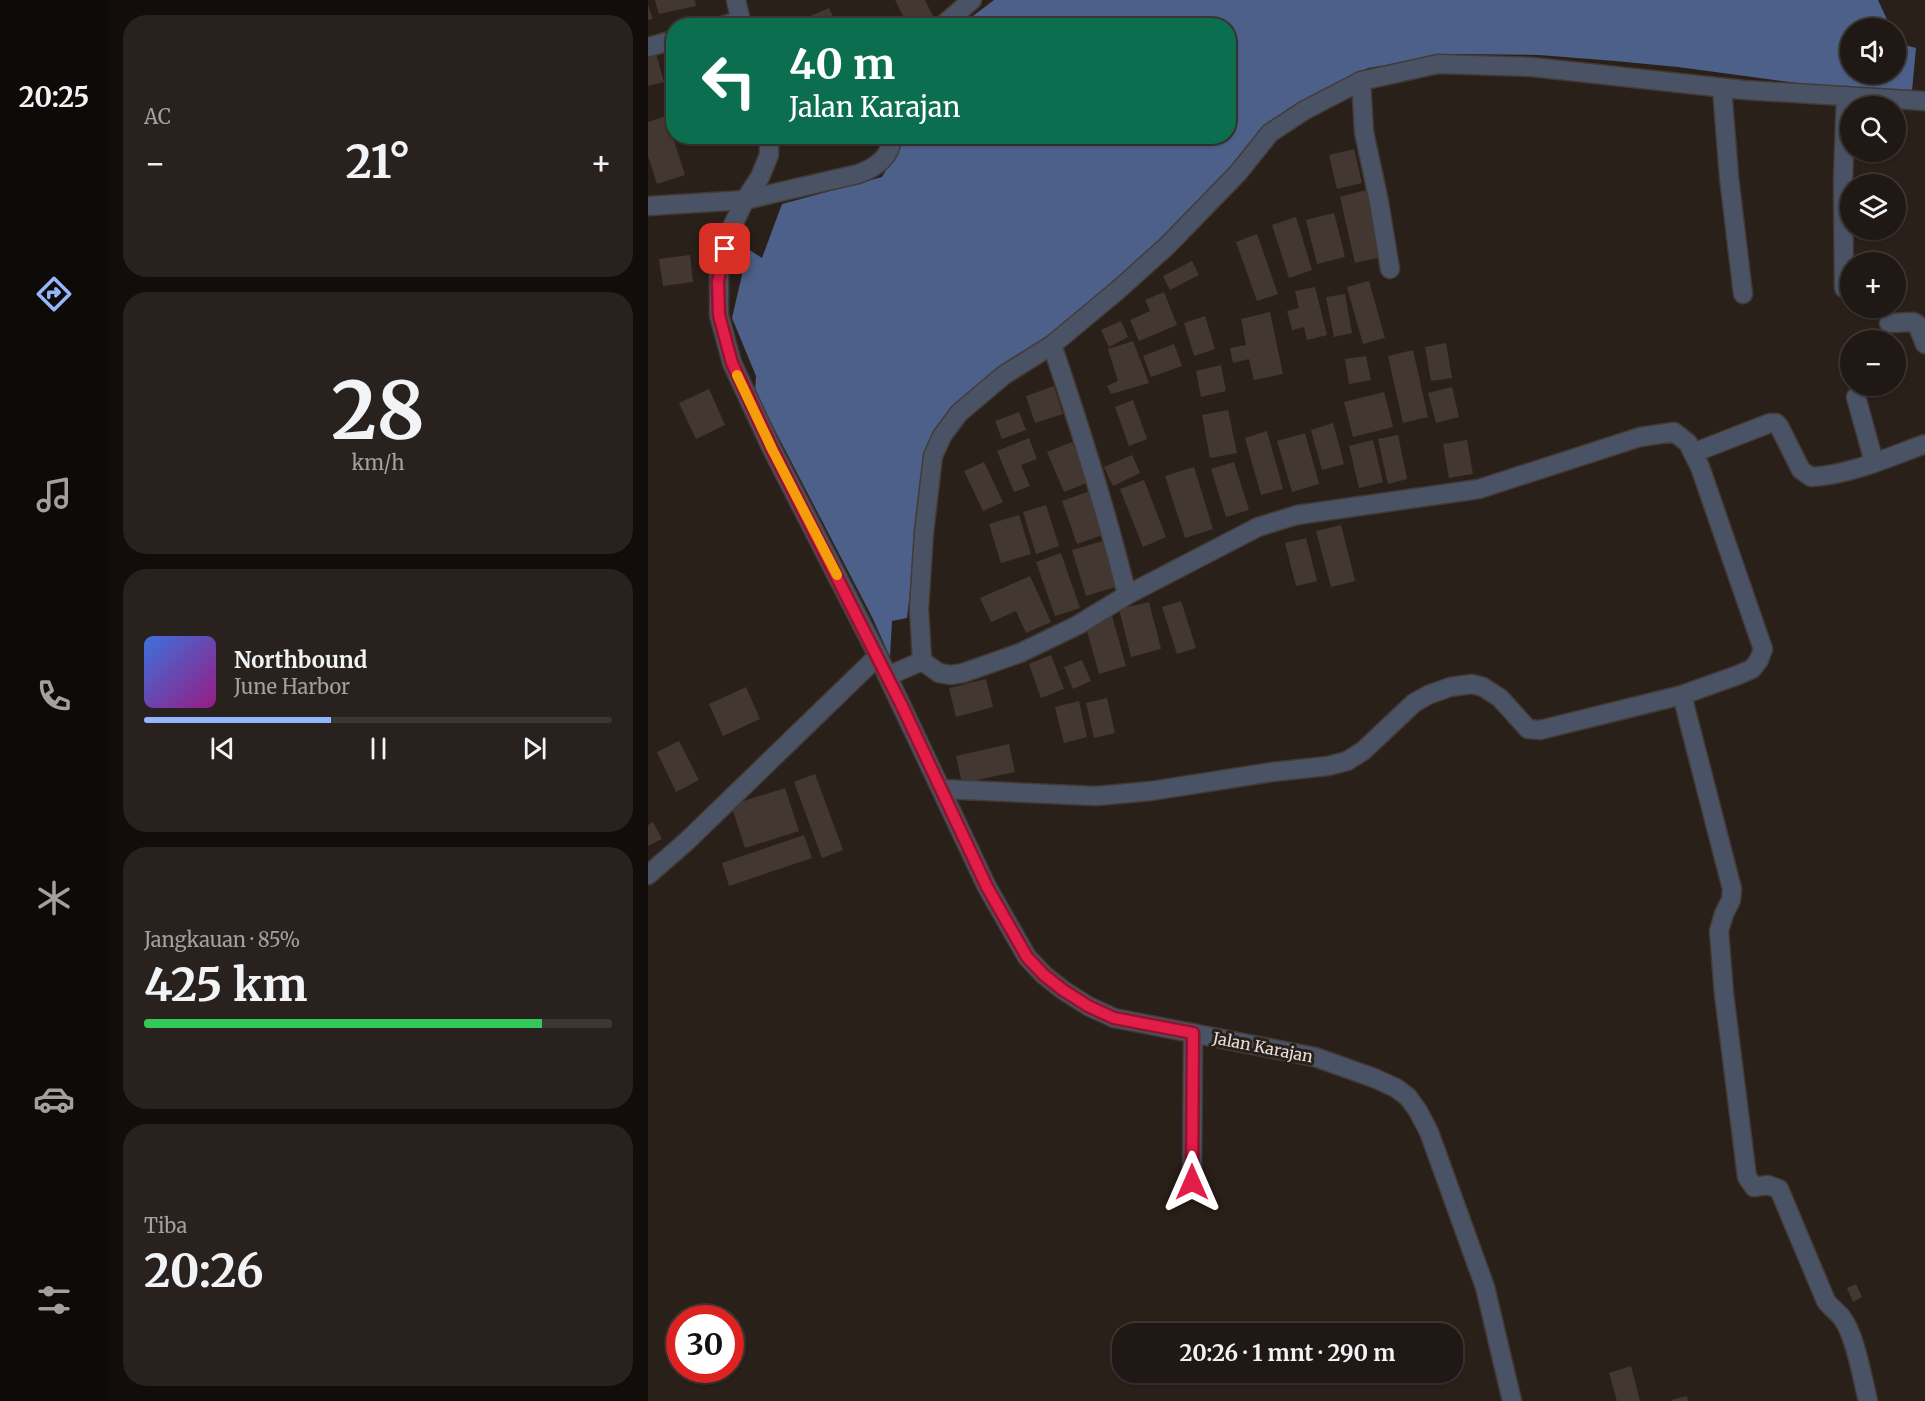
<!DOCTYPE html>
<html lang="id">
<head>
<meta charset="utf-8">
<style>
  body { margin:0; font-family:Merriweather,serif; background:#28211d; color:#f1f3f6; height:100vh; display:flex; flex-direction:column; font-size:22px; white-space:nowrap }
  * { box-sizing:border-box; margin:0 }
  p { font-size:20px; color:#a2a0a0 }
  .icon { flex:none; width:33px; height:33px; fill:none; stroke:currentColor; stroke-width:2; stroke-linecap:round; stroke-linejoin:round }
  .map { position:relative; flex:1; overflow:hidden }
  .details { display:flex; flex-direction:column; gap:15px; padding:15px; background:#120d0b; width:540px }
  .details>* { flex:none }
  .hud { position:absolute; left:18px; top:18px; width:570px; height:126px; border-radius:24px; box-shadow:0 2px 4px #0004,0 0 0 2px #3d3734; background:#0b6e4f; color:#fff; overflow:hidden }
  .controls { position:absolute; left:1192px; top:18px; display:grid; gap:12px }
  .controls a { display:grid; place-items:center; width:66px; height:66px; border-radius:50%; background:#201814; box-shadow:0 2px 4px #0004,0 0 0 2px #3d3734; font-size:30px }
  .speed { position:absolute; left:18px; top:1305px; display:flex; gap:12px; font-size:30px; font-weight:700; text-align:center }
  .speed>* { display:grid; place-content:center; width:78px; height:78px; border-radius:50%; background:#201814; box-shadow:0 2px 4px #0004,0 0 0 2px #3d3734; line-height:1 }
  .speed .limit { border:9px solid #d22; background:#fff; color:#111 }
  .pin { position:absolute; display:grid; place-items:center; width:51px; height:51px; color:#fff; margin:-26px; border-radius:12px; box-shadow:0 3px 9px #0006 }
  .me { position:absolute; width:66px; margin:-33px; rotate:0deg; stroke-linejoin:round; filter:drop-shadow(0 0 4px #0008) }
  .turn { display:flex; align-items:center; gap:21px; height:126px; padding:0 24px; font-size:27px }
  .turn .icon { width:78px; height:78px; stroke-width:2.5 }
  .turn b { display:block; font-size:42px; line-height:51px }
  .big { font-size:45px; font-weight:700; line-height:1.1 }
  .details .tile { flex:1; display:flex; flex-direction:column; justify-content:center; gap:9px; min-width:0; padding:0 21px; border-radius:24px; background:#28211d }
  .details .dial { align-items:center; gap:0 }
  .dial b { font-size:78px; line-height:1 }
  .song { display:flex; align-items:center; gap:18px }
  .cover { width:72px; height:72px; border-radius:9px; background:linear-gradient(135deg,hsl(220 70% 55%),hsl(310 70% 35%)) }
  .played { height:6px; border-radius:3px; background:linear-gradient(90deg,#95b6fd 40%,#3d3734 40%) }
  .keys { display:flex; justify-content:space-around; direction:ltr }
  .heat { display:flex; justify-content:space-between; align-items:center; font-size:33px; direction:ltr }
  .charge { height:9px; border-radius:4px; background:linear-gradient(90deg,#34c759 85%,#3d3734 0) }
  .trip { position:absolute; left:464px; top:1323px; width:351px; height:60px; border-radius:24px; background:#201814; box-shadow:0 2px 4px #0004,0 0 0 2px #3d3734; font-weight:700; line-height:60px; text-align:center }
  main { display:flex; flex:1; min-height:0 }
  .dock { display:flex; flex-direction:column; width:108px; justify-content:space-around; align-items:center; background:#0d0a08; color:#a2a0a0 }
  .dock .icon { width:42px; height:42px }
  .dock .selected { color:#95b6fd }
  .dock b { font-size:27px; color:#f1f3f6 }
  .map>svg:first-child { display:block }
  .water { fill:#4c6089 }
  .building { fill:#433831 }
  .lines { fill:none; stroke-linecap:round; stroke-linejoin:round }
  .minor-casing { stroke:#443a35; stroke-width:21 }
  .minor { stroke:#4a5365; stroke-width:18 }
  .route-casing { stroke:#92132f; stroke-width:15 }
  .route { stroke:#e11d48; stroke-width:10 }
  .slow { stroke:#f59e0b; stroke-width:10 }
  .labels { text-anchor:middle; dominant-baseline:central; stroke-width:6; stroke-linejoin:round; paint-order:stroke }
  .street-label { font-size:16px; fill:#e3dcd8; stroke:#2a201a }
</style>
</head>
<body>
<main>
<nav class="dock">
<b>20:25</b>
<svg class="icon selected" aria-label="directions" viewBox="0 0 24 24"><path d="M12 3l9 9-9 9-9-9zM9 14v-3h6M13 9l2 2-2 2"/></svg>
<svg class="icon" aria-label="music" viewBox="0 0 24 24"><path d="M9 18V5l10-2v13"/><circle cx="6" cy="18" r="3"/><circle cx="16" cy="16" r="3"/></svg>
<svg class="icon" aria-label="phone" viewBox="0 0 24 24"><path d="M5 4h4l2 5-3 2q2 4 5 5l2-3 5 2v4C11 20 4 13 5 4z"/></svg>
<svg class="icon" aria-label="climate" viewBox="0 0 24 24"><path d="M12 3v18M4 7l16 10M4 17L20 7"/></svg>
<svg class="icon" aria-label="car" viewBox="0 0 24 24"><path d="M5 17H2v-5l4-1 3-4h7l3 4 3 1v5h-3M9 17h6M6 11h13"/><circle cx="7" cy="17" r="2"/><circle cx="17" cy="17" r="2"/></svg>
<svg class="icon" aria-label="filters" viewBox="0 0 24 24"><path d="M4 7h16M4 17h16"/><circle cx="9" cy="7" r="2"/><circle cx="15" cy="17" r="2"/></svg>
</nav>
<section class="details">
<div class="tile"><p>AC</p>
<div class="heat"><a>−</a><b class="big">21°</b><a>+</a></div>
</div>
<div class="tile dial"><b>28</b><p>km/h</p></div>
<div class="tile">
<div class="song"><i class="cover"></i><div><b>Northbound</b><p>June Harbor</p></div></div>
<div class="played"></div>
<div class="keys"><svg class="icon" aria-label="previous" viewBox="0 0 24 24"><path d="M18 5L8 12l10 7zM5 5v14"/></svg><svg class="icon" aria-label="pause" viewBox="0 0 24 24"><path d="M8 5v14M16 5v14"/></svg><svg class="icon" aria-label="next" viewBox="0 0 24 24"><path d="M6 5l10 7-10 7zM19 5v14"/></svg></div>
</div>
<div class="tile"><p>Jangkauan · 85%</p><b class="big">425 km</b><div class="charge"></div></div>
<div class="tile"><p>Tiba</p><b class="big">20:26</b></div>
</section>
<div class="map">
<svg width="1277" height="1401" viewBox="0 0 1277 1401">
  <rect width="100%" height="100%" fill="#2a201a"/>
  <!-- water -->
  <polygon class="water" points="346,0 1230,0 1243,28 1203,28 1203,74 1248,74 1248,39 1250,43 1268,48 1264,91 1172,86 1030,67 967,61 891,55 810,54 720,68 641,108 615,131 543,213 420,324 317,400 274,491 259,618 244,621 242,657 225,619 107,392 108,376 84,318 100,249 114,258 134,204 234,177 249,150 249,137 580,136 580,26 313,25"/>
  <!-- building -->
  <g class="building">
    <polygon points="7,0 47,0 48,6 11,14"/>
    <polygon points="247,0 277,0 286,18 270,26 260,26"/>
    <polygon points="0,5 5,19 0,20"/>
    <polygon points="181,8 189,26 164,26 160,17"/>
    <polygon points="7,50 16,82 0,86 0,52"/>
    <polygon points="18,116 37,175 9,184 0,156 0,122"/>
    <polygon points="706,149 714,183 689,189 681,155"/>
    <polygon points="718,190 734,257 707,263 692,197"/>
    <polygon points="686,213 697,257 669,264 658,220"/>
    <polygon points="648,217 664,270 641,278 624,225"/>
    <polygon points="609,234 630,294 609,301 588,242"/>
    <polygon points="42,255 45,282 15,286 11,259"/>
    <polygon points="544,261 551,275 522,290 515,276"/>
    <polygon points="721,281 737,338 715,344 699,287"/>
    <polygon points="667,287 679,335 659,340 656,327 644,330 639,311 651,308 647,291"/>
    <polygon points="516,292 529,325 491,341 482,320 502,311 497,300"/>
    <polygon points="697,294 704,333 686,337 678,297"/>
    <polygon points="622,312 635,374 606,380 601,359 585,363 582,348 598,345 593,319"/>
    <polygon points="557,316 567,349 546,356 536,323"/>
    <polygon points="473,321 480,337 461,347 453,330"/>
    <polygon points="485,341 501,383 463,394 459,386 470,381 460,349"/>
    <polygon points="798,343 804,378 783,381 777,347"/>
    <polygon points="526,344 534,366 503,377 495,356"/>
    <polygon points="765,350 780,417 755,423 740,356"/>
    <polygon points="718,356 723,380 701,384 697,359"/>
    <polygon points="573,365 578,391 553,397 548,371"/>
    <polygon points="406,386 415,414 387,423 378,396"/>
    <polygon points="804,387 811,417 788,423 780,393"/>
    <polygon points="61,389 77,425 48,439 31,403"/>
    <polygon points="736,392 745,427 705,437 696,402"/>
    <polygon points="485,400 499,439 481,446 467,407"/>
    <polygon points="580,410 589,453 562,458 554,415"/>
    <polygon points="371,412 378,430 354,439 347,421"/>
    <polygon points="685,423 696,464 674,470 663,430"/>
    <polygon points="619,431 635,489 613,495 597,438"/>
    <polygon points="657,433 671,484 644,492 629,441"/>
    <polygon points="750,435 759,479 740,484 730,439"/>
    <polygon points="381,438 389,459 373,465 382,486 366,492 349,451"/>
    <polygon points="725,440 735,482 711,488 701,446"/>
    <polygon points="819,440 825,474 801,478 795,444"/>
    <polygon points="424,442 441,482 416,492 399,452"/>
    <polygon points="484,455 492,473 465,486 456,467"/>
    <polygon points="336,462 355,502 335,511 316,471"/>
    <polygon points="586,462 601,510 578,517 563,469"/>
    <polygon points="546,467 565,529 537,538 517,476"/>
    <polygon points="496,480 518,537 495,547 472,489"/>
    <polygon points="442,491 457,534 429,544 414,501"/>
    <polygon points="398,505 411,546 388,554 375,512"/>
    <polygon points="371,515 383,554 353,563 341,524"/>
    <polygon points="693,525 707,581 683,587 668,531"/>
    <polygon points="658,538 669,581 648,586 637,543"/>
    <polygon points="458,540 471,586 438,596 424,550"/>
    <polygon points="413,553 432,608 407,616 388,562"/>
    <polygon points="382,576 403,622 378,633 368,611 343,622 332,598"/>
    <polygon points="533,601 548,648 529,654 514,607"/>
    <polygon points="501,602 513,649 483,657 471,609"/>
    <polygon points="464,616 478,666 451,674 437,624"/>
    <polygon points="403,655 416,689 393,698 381,664"/>
    <polygon points="434,660 443,681 425,689 416,667"/>
    <polygon points="338,679 345,707 308,717 301,688"/>
    <polygon points="98,687 112,719 75,736 61,704"/>
    <polygon points="459,698 467,733 446,738 438,703"/>
    <polygon points="431,701 439,737 416,743 407,707"/>
    <polygon points="31,741 51,780 28,792 9,752"/>
    <polygon points="361,744 367,772 314,783 308,756"/>
    <polygon points="167,774 195,850 174,858 146,782"/>
    <polygon points="137,788 151,831 97,848 83,805"/>
    <polygon points="5,822 14,839 0,846 0,825"/>
    <polygon points="156,835 164,858 81,886 74,863"/>
    <polygon points="1208,1284 1214,1297 1205,1302 1199,1288"/>
    <polygon points="983,1366 992,1401 969,1401 961,1373"/>
    <polygon points="1039,1396 1040,1401 1024,1401 1023,1400"/>
  </g>
  <g class="lines">
    <!-- minor casing -->
    <g class="minor-casing">
      <g id="minor">
        <polyline points="88,0 94,26"/>
        <polyline points="74,26 93,20"/>
        <polyline points="294,26 324,0"/>
        <polyline points="0,47 26,40"/>
        <polyline points="713,81 716,132 731,202 742,269"/>
        <polyline points="1074,88 1081,177 1095,294"/>
        <polyline points="121,136 121,155 112,177 97,200 81,233 71,273 71,315 84,363 124,449 230,656 339,887 379,957 396,975 415,990 440,1006 466,1018 667,1057 726,1078 748,1088 760,1097 770,1111 781,1132 837,1287 864,1401"/>
        <path d="M0,206L97,200L210,174C227,168 245,156 243,136"/>
        <polyline points="1196,288 1195,180 1198,96"/>
        <polyline points="1241,323 1265,322 1269,324 1277,344"/>
        <path d="M404,345C432,427 458,510 479,595"/>
        <polyline points="1208,397 1226,462"/>
        <path d="M1045,453L1122,423H1128L1131,426L1153,470L1163,477C1202,475 1241,457 1277,444"/>
        <polyline points="274,661 271,608 276,532 285,456 294,436 311,413 356,375 404,345 470,290 519,246 590,173 622,133 657,110 713,81 790,64 884,67 1096,90 1277,101"/>
        <polyline points="240,676 274,661 291,673 303,675 315,673 372,653 430,625 479,595 610,527 649,515 831,489 992,437 1026,432 1040,443 1052,467 1115,649 1111,660 1104,669 1090,675 1034,695 892,730 880,729 852,698 835,687 824,684 802,687 780,695 766,703 715,751 699,761 680,766 624,772 503,791 448,796 293,789"/>
        <path d="M1034,695L1084,889L1083,900L1076,914L1071,931L1076,994L1099,1177L1106,1187L1120,1185L1131,1189L1178,1301C1183,1308 1190,1312 1194,1318C1207,1334 1215,1381 1220,1401"/>
        <polyline points="0,875 39,841 230,656"/>
        <polyline points="544,1182 545,1033"/>
      </g>
    </g>
    <!-- minor -->
    <use href="#minor" class="minor"/>
  </g>
  <g class="lines">
    <!-- route casing -->
    <g class="route-casing">
      <polyline id="route" points="77,249 70,281 71,315 84,363 124,449 254,706 339,887 379,957 396,975 415,990 440,1006 466,1018 545,1033 544,1182"/>
    </g>
    <!-- route -->
    <use href="#route" class="route"/>
    <!-- slow -->
    <polyline class="slow" points="89,375 124,449 189,575"/>
  </g>
  <g class="labels">
    <!-- street labels -->
    <g class="street-label">
      <text transform="translate(615 1047) rotate(11)">Jalan Karajan</text>
    </g>
  </g>
</svg>
<div class="controls">
<a><svg class="icon" aria-label="sound" viewBox="0 0 24 24"><path d="M4 9h4l5-4v14l-5-4H4zM17 9q2 3 0 6"/></svg></a>
<a><svg class="icon" aria-label="search" viewBox="0 0 24 24"><circle cx="10" cy="10" r="6"/><path d="M15 15l6 6"/></svg></a>
<a><svg class="icon" aria-label="layers" viewBox="0 0 24 24"><path d="M12 4l9 5-9 5-9-5zM3 14l9 5 9-5"/></svg></a>
<a>+</a>
<a>−</a>
</div>
<div class="speed"><div class="limit">30</div></div>
<div class="pin" style="left:77px;top:249px;background:#d93025"><svg class="icon" aria-label="arrive" viewBox="0 0 24 24"><path d="M6 21V4h12l-3 4 3 4H6"/></svg></div>
<svg class="me" style="left:544px;top:1182px" viewBox="-20 -20 40 40"><path d="M0-17L14 15 0 8-14 15z" fill="#e11d48" stroke="#fff" stroke-width="4"/></svg>
<div class="trip">20:26 · 1 mnt · 290 m</div>
<div class="hud">
<div class="turn"><svg class="icon" aria-label="left" viewBox="0 0 24 24"><path d="M17 20v-9H6M10 6l-5 5 5 5"/></svg><div><b>40 m</b>Jalan Karajan</div></div>
</div>
</div>
</main>
</body>
</html>
